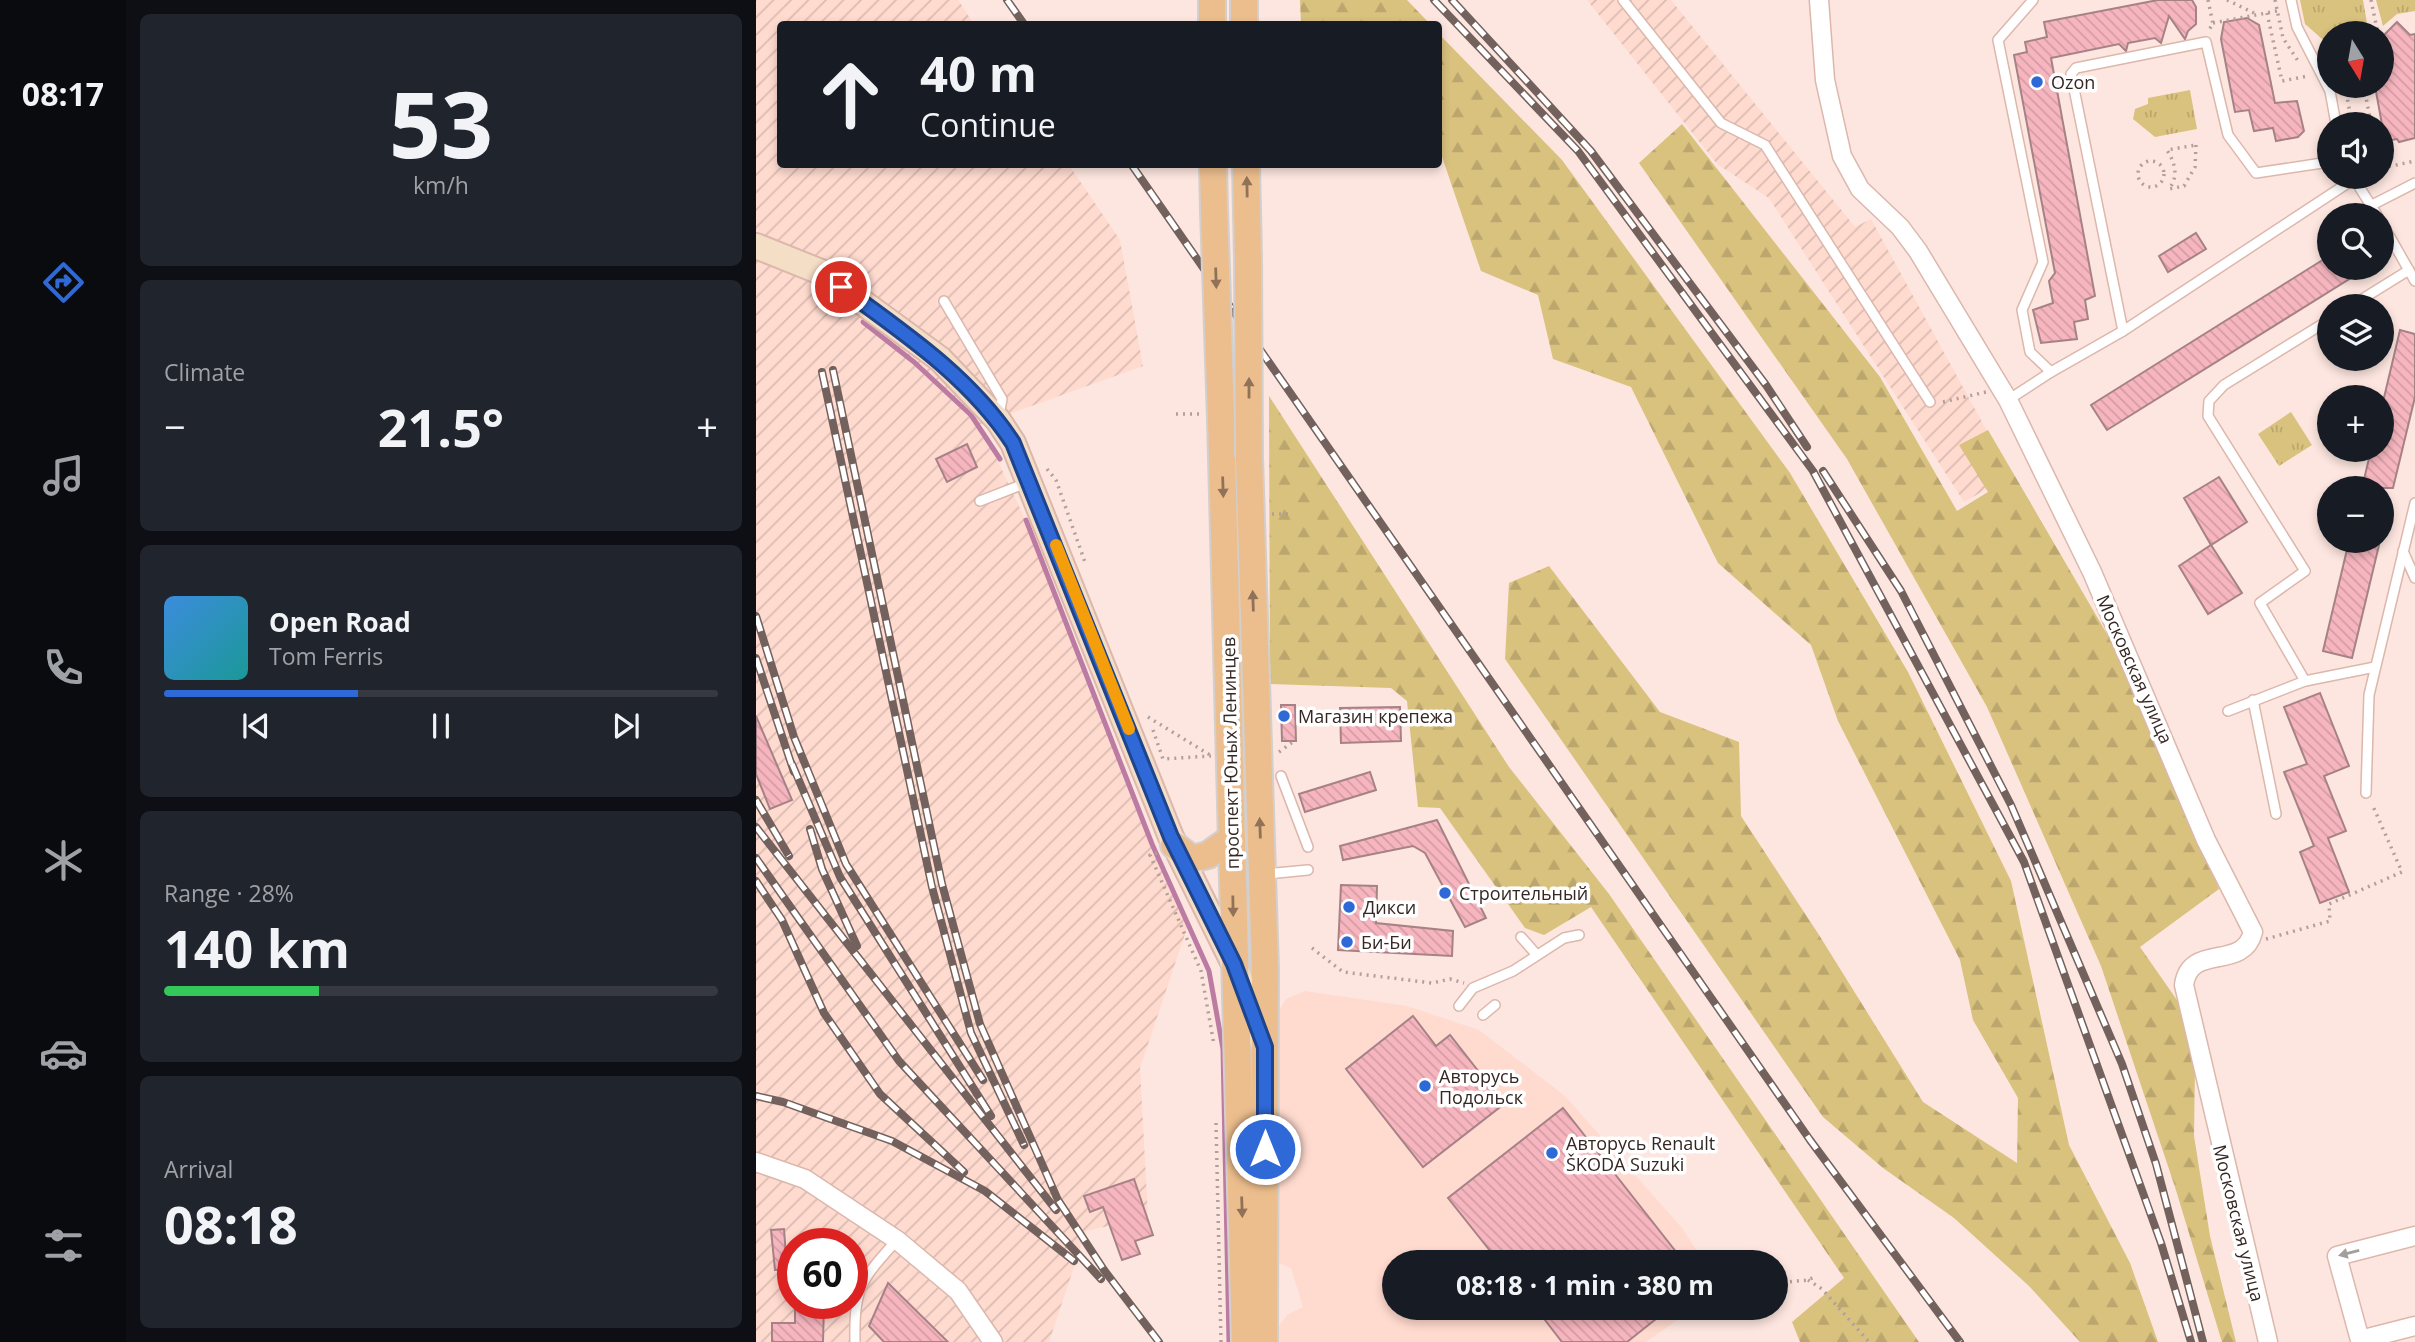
<!DOCTYPE html>
<html lang="en">
<head>
<meta charset="utf-8">
<style>
  body { margin:0; font-family:"Open Sans",sans-serif; background:#20242c; color:#f1f3f6; height:100vh; display:flex; flex-direction:column; font-size:26px; white-space:nowrap }
  * { box-sizing:border-box; margin:0 }
  p { font-size:23px; color:#9ea1a6 }
  .icon { flex:none; width:38px; height:38px; fill:none; stroke:currentColor; stroke-width:2; stroke-linecap:round; stroke-linejoin:round }
  .map { position:relative; flex:1; overflow:hidden }
  .drawer { display:flex; flex-direction:column; gap:14px; padding:14px; background:#0d0f14; width:630px }
  .drawer>* { flex:none }
  .guide { position:absolute; left:21px; top:21px; width:665px; height:147px; border-radius:7px; box-shadow:0 4px 10px #0003; background:#171b24; color:#f1f3f6; overflow:hidden }
  .needle { width:46px; rotate:169deg }
  .fabs { position:absolute; left:1561px; top:21px; display:grid; gap:14px }
  .fabs a { display:grid; place-items:center; width:77px; height:77px; border-radius:50%; background:#171b24; box-shadow:0 4px 10px #0003; font-size:35px }
  .speed { position:absolute; left:21px; top:1228px; display:flex; gap:14px; font-size:35px; font-weight:700; text-align:center }
  .speed>* { display:grid; place-content:center; width:91px; height:91px; border-radius:50%; background:#171b24; box-shadow:0 4px 10px #0003; line-height:1 }
  .speed .limit { border:10px solid #d22; background:#fff; color:#111 }
  .pin { position:absolute; display:grid; place-items:center; width:60px; height:60px; color:#fff; margin:-30px; border:4px solid #fff; border-radius:50%; box-shadow:0 2px 7px #0007 }
  .me { position:absolute; width:77px; margin:-38px; rotate:0deg; stroke-linejoin:round; filter:drop-shadow(0 0 5px #0008) }
  .turn { display:flex; align-items:center; gap:24px; height:147px; padding:0 28px; font-size:32px }
  .turn .icon { width:91px; height:91px; stroke-width:2.5 }
  .turn b { display:block; font-size:49px; line-height:60px }
  .big { font-size:52px; font-weight:700; line-height:1.1 }
  .drawer .widget { flex:1; display:flex; flex-direction:column; justify-content:center; gap:10px; min-width:0; padding:0 24px; border-radius:10px; background:#20242c }
  .drawer .dial { align-items:center; gap:0 }
  .dial b { font-size:91px; line-height:1 }
  .song { display:flex; align-items:center; gap:21px }
  .cover { width:84px; height:84px; border-radius:10px; background:linear-gradient(135deg,hsl(210 70% 55%),hsl(180 70% 35%)) }
  .played { height:7px; border-radius:4px; background:linear-gradient(90deg,#2e69d7 35%,#363941 35%) }
  .keys { display:flex; justify-content:space-around; direction:ltr }
  .heat { display:flex; justify-content:space-between; align-items:center; font-size:38px; direction:ltr }
  .charge { height:10px; border-radius:5px; background:linear-gradient(90deg,#34c759 28%,#363941 0) }
  .trip { position:absolute; left:626px; top:1250px; width:406px; height:70px; border-radius:35px; background:#171b24; box-shadow:0 4px 10px #0003; font-weight:700; line-height:70px; text-align:center }
  main { display:flex; flex:1; min-height:0 }
  .dock { display:flex; flex-direction:column; width:126px; justify-content:space-around; align-items:center; background:#090b0e; color:#9ea1a6 }
  .dock .icon { width:49px; height:49px }
  .dock .selected { color:#2e69d7 }
  .dock b { font-size:32px; color:#f1f3f6 }
  .map>svg:first-child { display:block }
  .built { fill:#ffdacf }
  .industrial { fill:url(#industrial-furrows); fill-rule:evenodd }
  .grass { fill:url(#grass-tufts) }
  .forest { fill:url(#forest-firs) }
  .lines { fill:none; stroke-linecap:round; stroke-linejoin:round }
  .stream { stroke:#bb7ba2; stroke-width:5 }
  .building { fill:url(#building-back-hatch); stroke:#a68287; stroke-width:2 }
  .lane-casing { stroke:#dcb7ac; stroke-width:12 }
  .street-casing { stroke:#dcb7ac; stroke-width:21 }
  .secondary-casing { stroke:#dcb7ac; stroke-width:28 }
  .primary-casing { stroke:#d3cfcf; stroke-width:30 }
  .path { stroke:#b39f99; stroke-width:3.5; stroke-dasharray:2 5; stroke-linecap:butt }
  .lane { stroke:#fff; stroke-width:9 }
  .street { stroke:#fff; stroke-width:18 }
  .secondary { stroke:#f5dec6; stroke-width:24 }
  .primary { stroke:#ecbe8d; stroke-width:26 }
  .rail-casing { stroke:#72615c; stroke-width:8 }
  .rail { stroke:#fff; stroke-width:5; stroke-dasharray:16; stroke-linecap:butt }
  .primary-bridge-casing { stroke:#d3cfcf; stroke-width:30; stroke-linecap:butt }
  .primary-bridge { stroke:#ecbe8d; stroke-width:26 }
  .oneway { fill:#907258 }
  .oneway2 { fill:#a49e9c }
  .route-casing { stroke:#1e448c; stroke-width:18 }
  .route { stroke:#2e69d7; stroke-width:12 }
  .slow { stroke:#f59e0b; stroke-width:12 }
  .poi-dot { fill:#2e69d7; stroke:#fff; stroke-width:2.5 }
  .labels { text-anchor:middle; dominant-baseline:central; stroke-width:7; stroke-linejoin:round; paint-order:stroke }
  .poi-label { font-size:18px; fill:#352723; stroke:#fff; text-anchor:start }
  .street-label { font-size:18px; fill:#352723; stroke:#fff }
</style>
</head>
<body>
<main>
<nav class="dock">
<b>08:17</b>
<svg class="icon selected" aria-label="directions" viewBox="0 0 24 24"><path d="M12 3l9 9-9 9-9-9zM9 14v-3h6M13 9l2 2-2 2"/></svg>
<svg class="icon" aria-label="music" viewBox="0 0 24 24"><path d="M9 18V5l10-2v13"/><circle cx="6" cy="18" r="3"/><circle cx="16" cy="16" r="3"/></svg>
<svg class="icon" aria-label="phone" viewBox="0 0 24 24"><path d="M5 4h4l2 5-3 2q2 4 5 5l2-3 5 2v4C11 20 4 13 5 4z"/></svg>
<svg class="icon" aria-label="climate" viewBox="0 0 24 24"><path d="M12 3v18M4 7l16 10M4 17L20 7"/></svg>
<svg class="icon" aria-label="car" viewBox="0 0 24 24"><path d="M5 17H2v-5l4-1 3-4h7l3 4 3 1v5h-3M9 17h6M6 11h13"/><circle cx="7" cy="17" r="2"/><circle cx="17" cy="17" r="2"/></svg>
<svg class="icon" aria-label="filters" viewBox="0 0 24 24"><path d="M4 7h16M4 17h16"/><circle cx="9" cy="7" r="2"/><circle cx="15" cy="17" r="2"/></svg>
</nav>
<section class="drawer">
<div class="widget dial"><b>53</b><p>km/h</p></div>
<div class="widget"><p>Climate</p>
<div class="heat"><a>−</a><b class="big">21.5°</b><a>+</a></div>
</div>
<div class="widget">
<div class="song"><i class="cover"></i><div><b>Open Road</b><p>Tom Ferris</p></div></div>
<div class="played"></div>
<div class="keys"><svg class="icon" aria-label="previous" viewBox="0 0 24 24"><path d="M18 5L8 12l10 7zM5 5v14"/></svg><svg class="icon" aria-label="pause" viewBox="0 0 24 24"><path d="M8 5v14M16 5v14"/></svg><svg class="icon" aria-label="next" viewBox="0 0 24 24"><path d="M6 5l10 7-10 7zM19 5v14"/></svg></div>
</div>
<div class="widget"><p>Range · 28%</p><b class="big">140 km</b><div class="charge"></div></div>
<div class="widget"><p>Arrival</p><b class="big">08:18</b></div>
</section>
<div class="map">
<svg width="1659" height="1342" viewBox="0 0 1659 1342">
  <defs>
    <pattern id="industrial-furrows" width="10" height="10" patternUnits="userSpaceOnUse" patternTransform="scale(1.75)"><rect width="10" height="10" fill="#ffdacf"/><path d="M-1 1l2-2M0 10L10 0M9 11l2-2" fill="none" stroke="#dbbbb1"/></pattern>
    <pattern id="grass-tufts" width="24" height="20" patternUnits="userSpaceOnUse" patternTransform="scale(1.75)"><rect width="24" height="20" fill="#d9c17e"/><path d="M3 7l-1-3M5 7V3M7 7l1-3M15 17l-1-3M17 17v-4M19 17l1-3" fill="none" stroke="#bba66d"/></pattern>
    <pattern id="forest-firs" width="22" height="20" patternUnits="userSpaceOnUse" patternTransform="scale(1.75)"><rect width="22" height="20" fill="#d9c17e"/><path d="M5 1l3.5 6h-7zM16 11l3.5 6h-7z" fill="#bba66d"/></pattern>
    <pattern id="building-back-hatch" width="6" height="6" patternUnits="userSpaceOnUse" patternTransform="scale(1.75)"><rect width="6" height="6" fill="#f7b6bf"/><path d="M-1 5l2 2M0 0l6 6M5-1l2 2" fill="none" stroke="#d49ca4"/></pattern>
  </defs>
  <rect width="100%" height="100%" fill="#fde6df"/>
  <!-- built -->
  <polygon class="built" points="549,991 651,1006 723,1030 809,1096 926,1228 948,1262 639,1262 639,1307 940,1307 890,1342 522,1342 521,1329 531,1315 547,1307 535,1268 520,1262 517,1020 530,999"/>
  <!-- industrial -->
  <g class="industrial">
    <path d="M0,0H202L218,24H24V164L313,165L364,240L387,366L222,425L231,438L267,515L431,928L384,1068L392,1217L330,1231L293,1342H0ZM37,1244H96V1304H37Z"/>
    <polygon points="831,0 915,0 1099,227 1115,219 1255,475 1208,502 1013,198 961,164"/>
  </g>
  <!-- grass -->
  <g class="grass">
    <polygon points="1544,0 1607,0 1612,29 1608,33 1573,33 1573,45 1549,24"/>
    <polygon points="1620,0 1659,0 1659,11 1641,14 1627,26"/>
    <polygon points="1434,90 1441,129 1399,137 1377,119 1379,109 1392,104 1392,98"/>
    <polygon points="1535,412 1556,445 1523,466 1502,434"/>
  </g>
  <!-- forest -->
  <g class="forest">
    <polygon points="544,0 651,0 674,24 545,24"/>
    <polygon points="682,33 806,160 1034,473 1152,672 1255,881 1313,1145 1374,1263 1402,1342 1324,1342 1273,1286 1198,1218 1127,1168 1067,1117 749,659 753,583 793,566 904,712 983,742 985,816 1063,935 1167,1102 1261,1163 1262,1098 1217,1020 1204,960 1082,721 1055,645 962,563 875,387 797,359 782,295 725,271 683,148"/>
    <polygon points="926,124 1124,377 1201,511 1232,492 1203,445 1232,430 1379,682 1463,889 1384,947 1423,1003 1439,1064 1438,1136 1454,1236 1480,1342 1466,1342 1419,1187 1345,966 1231,707 1091,459 883,163"/>
    <polygon points="513,396 753,767 853,894 1163,1342 1044,1342 1036,1322 1088,1278 835,907 788,935 769,928 684,808 662,807 651,701 635,688 514,684"/>
  </g>
  <g class="lines">
    <!-- stream -->
    <g class="stream">
      <polyline points="107,322 158,362 215,415 244,459"/>
      <polyline points="270,520 396,844 453,971 467,1049 473,1342"/>
    </g>
  </g>
  <!-- building -->
  <g class="building">
    <polygon points="1402,0 1436,0 1440,7 1440,24 1432,31 1429,39 1413,16 1405,43 1399,38 1372,43 1370,51 1363,44 1295,58 1339,296 1329,300 1332,319 1318,322 1321,339 1285,343 1277,310 1297,303 1293,281 1299,273 1258,55 1271,52 1269,42 1291,37 1288,22"/>
    <polygon points="1491,18 1503,25 1519,103 1541,101 1548,131 1542,137 1520,141 1517,128 1498,131 1493,110 1479,112 1465,39 1468,22"/>
    <polygon points="1641,22 1654,35 1659,34 1659,138 1643,142 1641,139 1629,141 1619,86 1626,86 1626,37"/>
    <polygon points="1440,233 1450,249 1412,272 1403,256"/>
    <polygon points="1573,256 1573,268 1611,268 1351,430 1335,405"/>
    <polygon points="1644,330 1659,334 1659,397 1637,488 1606,488 1615,450 1626,450 1626,406"/>
    <polygon points="211,444 221,467 191,482 180,459"/>
    <polygon points="1463,477 1491,522 1455,545 1428,498"/>
    <polygon points="1593,541 1624,541 1596,658 1567,651"/>
    <polygon points="1455,545 1486,593 1452,614 1423,566"/>
    <polygon points="1564,693 1593,766 1568,776 1590,831 1572,838 1593,892 1564,903 1544,852 1558,846 1528,772 1551,764 1528,707"/>
    <polygon points="525,705 539,705 540,741 526,741"/>
    <polygon points="644,707 645,741 585,743 584,708"/>
    <polygon points="0,716 36,800 14,809 0,774"/>
    <polygon points="614,772 620,790 549,812 543,794"/>
    <polygon points="681,820 730,918 709,927 669,853 657,846 587,860 584,846"/>
    <polygon points="585,885 621,886 620,923 697,931 696,956 582,950"/>
    <polygon points="657,1016 680,1046 694,1035 748,1104 667,1167 590,1069"/>
    <polygon points="807,1108 928,1262 743,1262 692,1198"/>
    <polygon points="378,1179 397,1235 379,1241 384,1254 366,1260 347,1207 334,1212 328,1196"/>
    <polygon points="28,1229 31,1269 19,1270 15,1230"/>
    <polygon points="132,1283 192,1342 128,1342 113,1326"/>
    <polygon points="39,1304 68,1304 67,1342 16,1342 16,1323 39,1323"/>
    <polygon points="779,1307 915,1307 871,1342 806,1342"/>
  </g>
  <g class="lines">
    <!-- lane casing -->
    <g class="lane-casing">
      <g id="lane">
        <polyline points="867,0 965,123 1009,145 1174,402"/>
        <polyline points="1277,0 1242,40 1287,262 1266,310 1274,352 1295,372 1367,331 1315,74 1320,68 1450,42 1472,135 1500,173 1573,162"/>
        <polyline points="1535,0 1541,27 1574,91 1580,124"/>
        <polyline points="1597,177 1621,215"/>
        <polyline points="1616,205 1659,183"/>
        <polyline points="1626,223 1659,281"/>
        <polyline points="188,301 246,399 243,415"/>
        <polyline points="1595,306 1653,270"/>
        <polyline points="1367,331 1598,179"/>
        <polyline points="1252,400 1295,372"/>
        <polyline points="224,501 273,482"/>
        <polyline points="1647,551 1659,578"/>
        <polyline points="1549,681 1619,667"/>
        <polyline points="1497,700 1520,814"/>
        <polyline points="1472,711 1549,681 1504,603 1549,571 1452,416 1453,401 1468,385 1573,320"/>
        <polyline points="525,776 552,847"/>
        <polyline points="1610,793 1613,695 1659,503"/>
        <polyline points="510,874 552,870"/>
        <polyline points="765,937 780,954"/>
        <polyline points="703,1006 717,988 757,971 808,938 823,935"/>
        <polyline points="727,1015 739,1005"/>
        <path d="M99,1342C98,1287 105,1280 141,1240"/>
      </g>
    </g>
    <!-- street casing -->
    <g class="street-casing">
      <g id="street">
        <path d="M1063,0L1069,80L1086,156L1104,189L1144,227L1162,251L1252,400L1336,572L1450,840L1497,932C1487,972 1434,942 1428,985L1512,1342"/>
        <polyline points="0,1162 49,1179 141,1240 202,1291 237,1342"/>
        <polyline points="1659,1236 1581,1256 1604,1340 1659,1326"/>
      </g>
    </g>
    <!-- secondary casing -->
    <g class="secondary-casing">
      <polyline id="secondary" points="0,246 65,272 184,359 242,420 257,443 415,837 478,964 507,1043"/>
    </g>
    <!-- primary casing -->
    <g class="primary-casing">
      <g id="primary">
        <polyline points="456,0 456,24"/>
        <polyline points="488,0 488,24"/>
        <polyline points="457,164 458,210"/>
        <polyline points="490,164 492,258"/>
        <polyline points="465,419 489,1342"/>
        <polyline points="493,457 509,970 508,1342"/>
        <polyline points="418,845 436,859 452,855 476,838"/>
      </g>
    </g>
    <!-- path -->
    <g class="path">
      <polyline points="1452,0 1457,24 1452,31"/>
      <polyline points="1471,0 1500,14"/>
      <polyline points="1519,0 1527,38 1542,61"/>
      <polyline points="1615,0 1621,29 1616,33"/>
      <polyline points="1511,13 1526,81 1552,76"/>
      <polyline points="1457,23 1521,11"/>
      <polyline points="1589,86 1596,124"/>
      <polyline points="1608,86 1615,124"/>
      <path d="M1440,145L1439,167L1428,186L1413,189C1423,176 1419,163 1411,150Z"/>
      <polyline points="1626,154 1630,167"/>
      <circle cx="1395" cy="174" r="13"/>
      <polyline points="1626,168 1659,161"/>
      <polyline points="1187,402 1230,392"/>
      <polyline points="420,414 446,414"/>
      <polyline points="291,469 300,480 330,565"/>
      <polyline points="516,514 537,514"/>
      <polyline points="392,717 454,755"/>
      <polyline points="397,730 407,759 455,756"/>
      <polyline points="523,752 538,741"/>
      <polyline points="401,853 394,855 445,971 458,1045"/>
      <polyline points="1510,939 1574,921 1573,904 1646,872 1616,804"/>
      <polyline points="556,948 587,972 676,983 694,979 708,983"/>
      <polyline points="460,1123 465,1342"/>
      <polyline points="1052,1280 1066,1289 1113,1342"/>
      <polyline points="1020,1283 1052,1280 1060,1276"/>
    </g>
    <!-- lane -->
    <use href="#lane" class="lane"/>
    <!-- street -->
    <use href="#street" class="street"/>
    <!-- secondary -->
    <use href="#secondary" class="secondary"/>
    <!-- primary -->
    <use href="#primary" class="primary"/>
    <!-- rail casing -->
    <g class="rail-casing">
      <g id="rail">
        <polyline points="251,0 268,24"/>
        <polyline points="678,0 822,151 1057,471 1268,862 1405,1243 1435,1342"/>
        <polyline points="696,0 835,151 1010,385 1051,447"/>
        <polyline points="375,164 1054,1140 1204,1342"/>
        <polyline points="77,370 186,884 224,1024 302,1200 348,1270 403,1342"/>
        <polyline points="66,372 176,887 215,1033 268,1145"/>
        <polyline points="1067,471 1145,591 1255,805 1366,1064 1400,1164 1447,1342"/>
        <polyline points="0,616 38,737 90,864 227,1080"/>
        <polyline points="0,658 38,772"/>
        <polyline points="36,764 84,877 235,1116"/>
        <polyline points="0,800 33,856"/>
        <polyline points="0,827 300,1210"/>
        <polyline points="54,829 66,869 101,946"/>
        <polyline points="0,858 143,1061 345,1279"/>
        <polyline points="0,881 26,920 68,1013 124,1094 208,1172"/>
        <polyline points="0,1096 27,1102 136,1141 229,1191 318,1261"/>
      </g>
    </g>
    <!-- rail -->
    <use href="#rail" class="rail"/>
    <!-- primary-bridge casing -->
    <g class="primary-bridge-casing">
      <g id="primary-bridge">
        <polyline points="458,210 465,419"/>
        <polyline points="492,258 493,457"/>
      </g>
    </g>
    <!-- primary-bridge -->
    <use href="#primary-bridge" class="primary-bridge"/>
  </g>
  <!-- one-way arrows -->
  <defs><path id="oneway-solid" d="M-6-.8H1V-3.2L6.5 0L1 3.2V.8H-6Z" transform="scale(1.75)"/></defs>
  <g class="oneway">
    <use href="#oneway-solid" transform="translate(491 187) rotate(-91)"/>
    <use href="#oneway-solid" transform="translate(460 278) rotate(88)"/>
    <use href="#oneway-solid" transform="translate(493 388) rotate(-90)"/>
    <use href="#oneway-solid" transform="translate(467 487) rotate(88)"/>
    <use href="#oneway-solid" transform="translate(497 601) rotate(-92)"/>
    <use href="#oneway-solid" transform="translate(504 828) rotate(-92)"/>
    <use href="#oneway-solid" transform="translate(477 906) rotate(89)"/>
    <use href="#oneway-solid" transform="translate(486 1207) rotate(88)"/>
  </g>
  <use class="oneway2" href="#oneway-solid" transform="translate(1593 1253) rotate(166)"/>
  <g class="lines">
    <!-- route casing -->
    <g class="route-casing">
      <path id="route" d="M85,287C148,333 214,377 257,443L415,837L478,964L509,1047V1149"/>
    </g>
    <!-- route -->
    <use href="#route" class="route"/>
    <!-- slow -->
    <polyline class="slow" points="300,545 373,729"/>
  </g>
  <!-- markers -->
  <g class="poi-dot">
    <circle cx="1281" cy="82" r="7"/>
    <circle cx="528" cy="716" r="7"/>
    <circle cx="689" cy="893" r="7"/>
    <circle cx="593" cy="907" r="7"/>
    <circle cx="591" cy="942" r="7"/>
    <circle cx="669" cy="1086" r="7"/>
    <circle cx="796" cy="1153" r="7"/>
  </g>
  <g class="labels">
    <!-- poi labels -->
    <g class="poi-label">
      <text x="1295" y="82">Ozon</text>
      <text x="542" y="716">Магазин крепежа</text>
      <text x="703" y="893">Строительный</text>
      <text x="607" y="907">Дикси</text>
      <text x="605" y="942">Би-Би</text>
      <text x="683" y="1076">Авторусь<tspan x="683" dy="21">Подольск</tspan></text>
      <text x="810" y="1143">Авторусь Renault<tspan x="810" dy="21">ŠKODA Suzuki</tspan></text>
    </g>
    <!-- street labels -->
    <g class="street-label">
      <text transform="translate(1379 669) rotate(66)">Московская улица</text>
      <text transform="translate(474 753) rotate(-91)">проспект Юных Ленинцев</text>
      <text transform="translate(1483 1223) rotate(76)">Московская улица</text>
    </g>
  </g>
</svg>
<div class="fabs">
<a><svg class="needle" viewBox="-14 -14 28 28"><path d="M0-13l5 13h-10z" fill="#e53935"/><path d="M0 13l5-13h-10z" fill="#9ea1a6"/></svg></a>
<a><svg class="icon" aria-label="sound" viewBox="0 0 24 24"><path d="M4 9h4l5-4v14l-5-4H4zM17 9q2 3 0 6"/></svg></a>
<a><svg class="icon" aria-label="search" viewBox="0 0 24 24"><circle cx="10" cy="10" r="6"/><path d="M15 15l6 6"/></svg></a>
<a><svg class="icon" aria-label="layers" viewBox="0 0 24 24"><path d="M12 4l9 5-9 5-9-5zM3 14l9 5 9-5"/></svg></a>
<a>+</a>
<a>−</a>
</div>
<div class="speed"><div class="limit">60</div></div>
<div class="pin" style="left:85px;top:287px;background:#d93025"><svg class="icon" aria-label="arrive" viewBox="0 0 24 24"><path d="M6 21V4h12l-3 4 3 4H6"/></svg></div>
<svg class="me" style="left:509px;top:1149px" viewBox="-20 -20 40 40"><circle r="17" fill="#2e69d7" stroke="#fff" stroke-width="3"/><path d="M0-11L8 9 0 5-8 9z" fill="#fff"/></svg>
<div class="trip">08:18 · 1 min · 380 m</div>
<div class="guide">
<div class="turn"><svg class="icon" aria-label="ahead" viewBox="0 0 24 24"><path d="M12 20V5M6 11l6-6 6 6"/></svg><div><b>40 m</b>Continue</div></div>
</div>
</div>
</main>
</body>
</html>
